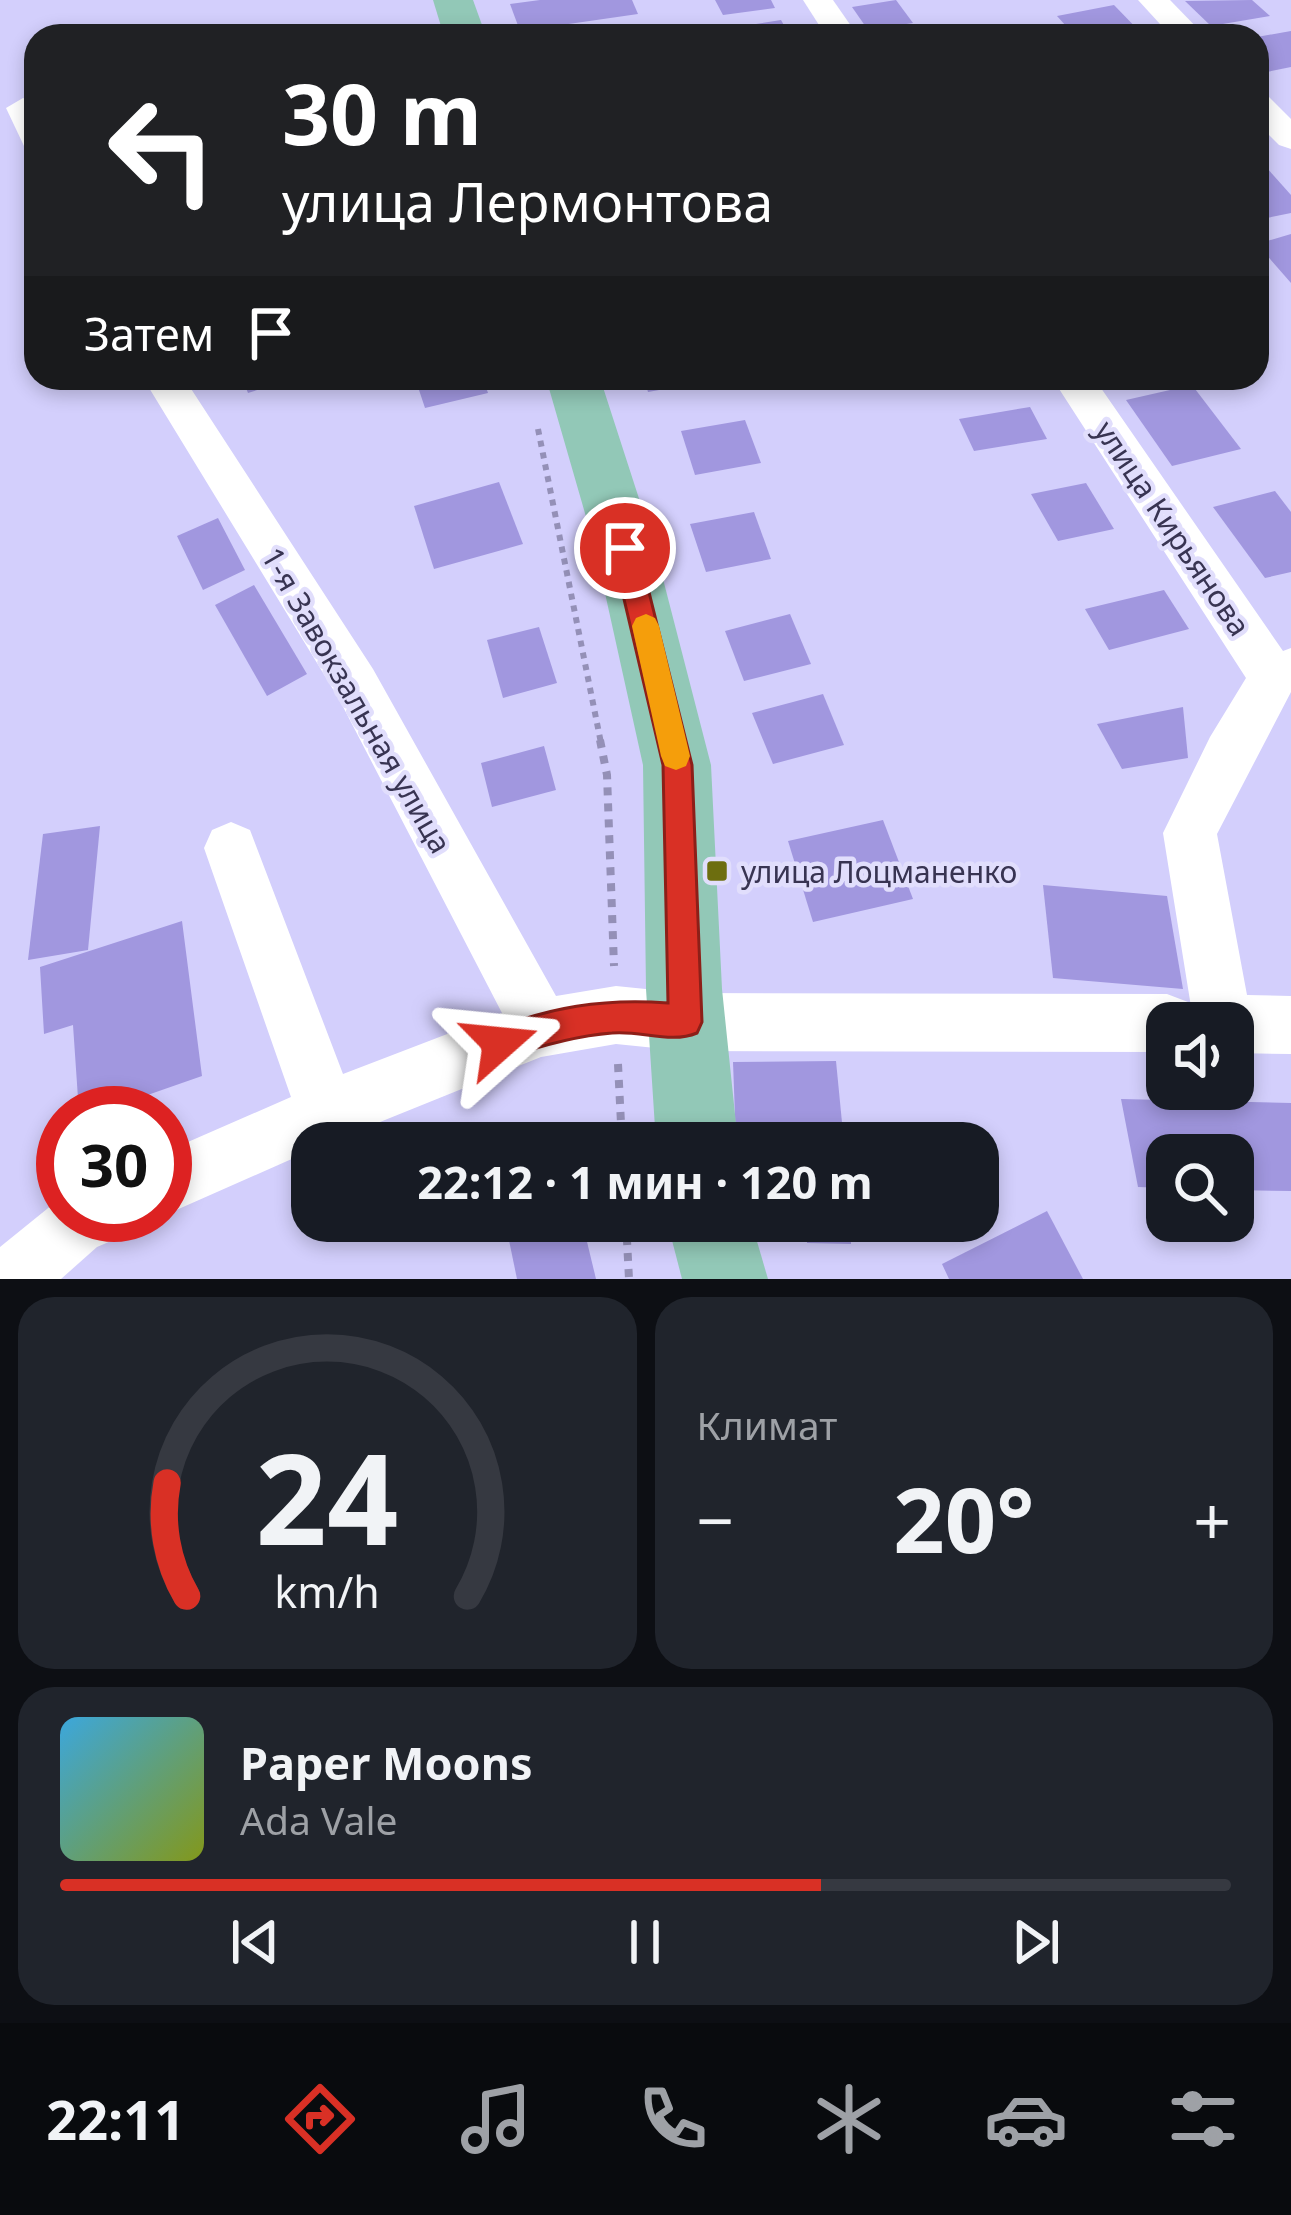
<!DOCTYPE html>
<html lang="ru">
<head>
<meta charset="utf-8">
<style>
  body { margin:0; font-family:"Noto Sans",sans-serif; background:#20242c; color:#f1f3f6; height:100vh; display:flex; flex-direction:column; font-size:45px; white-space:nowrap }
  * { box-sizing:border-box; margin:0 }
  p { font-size:39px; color:#9ea1a6 }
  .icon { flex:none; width:66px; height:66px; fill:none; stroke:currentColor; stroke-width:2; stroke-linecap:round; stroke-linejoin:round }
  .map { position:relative; height:1279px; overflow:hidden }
  .panel { display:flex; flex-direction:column; gap:18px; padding:18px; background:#0d0f14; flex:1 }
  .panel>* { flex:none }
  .hud { position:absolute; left:24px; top:24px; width:1245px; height:366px; border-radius:36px; box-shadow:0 6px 18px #0003; background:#202124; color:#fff; overflow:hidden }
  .buttons { position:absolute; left:1146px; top:1002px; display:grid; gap:24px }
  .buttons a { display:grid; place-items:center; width:108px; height:108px; border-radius:24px; background:#171b24; box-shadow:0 6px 18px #0003; font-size:60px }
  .speed { position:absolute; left:36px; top:1086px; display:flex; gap:24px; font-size:60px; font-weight:700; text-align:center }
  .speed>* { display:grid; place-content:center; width:156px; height:156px; border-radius:50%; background:#171b24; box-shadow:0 6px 18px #0003; line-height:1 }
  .speed .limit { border:18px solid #d22; background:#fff; color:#111 }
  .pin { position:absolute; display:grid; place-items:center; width:102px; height:102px; color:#fff; margin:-51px; border:6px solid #fff; border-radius:50%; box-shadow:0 3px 12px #0007 }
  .me { position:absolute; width:132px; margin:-66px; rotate:72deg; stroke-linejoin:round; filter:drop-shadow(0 0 9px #0008) }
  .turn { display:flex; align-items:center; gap:42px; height:252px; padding:0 60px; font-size:54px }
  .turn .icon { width:156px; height:156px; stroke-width:2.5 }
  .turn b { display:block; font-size:84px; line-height:102px }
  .then { display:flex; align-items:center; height:114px; padding:0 60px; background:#0003; gap:24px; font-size:45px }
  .big { font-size:90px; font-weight:700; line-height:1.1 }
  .panel .card { flex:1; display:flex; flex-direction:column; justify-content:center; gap:18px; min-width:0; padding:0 42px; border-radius:36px; background:#20242c }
  .panel .dial { align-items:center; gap:0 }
  .dial svg { height:312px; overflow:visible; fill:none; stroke:#363941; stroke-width:7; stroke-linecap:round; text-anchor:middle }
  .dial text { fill:#f1f3f6; stroke:none }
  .song { display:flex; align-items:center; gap:36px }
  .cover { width:144px; height:144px; border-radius:18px; background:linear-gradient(135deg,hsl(200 70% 55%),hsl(70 70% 35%)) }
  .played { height:12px; border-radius:6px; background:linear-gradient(90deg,#d93025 65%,#363941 65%) }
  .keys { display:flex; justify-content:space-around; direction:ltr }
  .heat { display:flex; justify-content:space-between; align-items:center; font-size:66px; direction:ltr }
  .panel .tiles { flex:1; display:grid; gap:18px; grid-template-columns:1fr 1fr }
  .card:last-child { grid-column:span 2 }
  .trip { position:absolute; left:291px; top:1122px; width:708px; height:120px; border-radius:36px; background:#171b24; box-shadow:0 6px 18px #0003; font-weight:700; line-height:120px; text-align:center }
  .tabs { display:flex; height:192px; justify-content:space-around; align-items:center; background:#090b0e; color:#9ea1a6 }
  .tabs .icon { width:84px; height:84px }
  .tabs .current { color:#d93025 }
  .tabs b { font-size:54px; color:#f1f3f6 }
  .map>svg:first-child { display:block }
  .building { fill:#a197df }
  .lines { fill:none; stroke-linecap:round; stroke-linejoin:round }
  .path-far1 { stroke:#9490b7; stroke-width:6; stroke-dasharray:6 6; stroke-linecap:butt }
  .path { stroke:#9490b7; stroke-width:8; stroke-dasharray:8 8; stroke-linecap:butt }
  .minor { fill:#fff; fill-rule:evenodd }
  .major { fill:#92c8b7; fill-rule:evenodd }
  .route { fill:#d93025; stroke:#8d1f18; stroke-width:3 }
  .slow { fill:#f59e0b }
  .poi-dot { fill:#6d6e0f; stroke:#e1defc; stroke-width:4.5 }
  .labels { text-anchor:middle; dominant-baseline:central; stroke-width:9; stroke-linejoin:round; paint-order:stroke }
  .street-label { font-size:30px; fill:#383452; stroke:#e1defc }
  .poi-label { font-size:30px; fill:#383452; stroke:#e1defc; text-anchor:start }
</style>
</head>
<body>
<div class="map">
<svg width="1291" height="1279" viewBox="0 0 1291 1279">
  <rect width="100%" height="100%" fill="#d3cffc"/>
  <!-- building -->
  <g class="building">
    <polygon points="540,0 632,0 638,14 520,31 510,4"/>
    <polygon points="715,0 771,0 775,8 723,15"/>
    <polygon points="896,0 913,23 868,30 852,7"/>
    <polygon points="1252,0 1270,16 1211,26 1185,1"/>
    <polygon points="1114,5 1144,36 1075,36 1057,16"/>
    <polygon points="781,20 790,36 728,36 724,29"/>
    <polygon points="376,24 379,36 334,36 333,29"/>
    <polygon points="1291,31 1291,67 1257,74 1257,37"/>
    <polygon points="1267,168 1291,195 1291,213 1257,220 1257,170"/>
    <polygon points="1291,234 1291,283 1257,244"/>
    <polygon points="242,378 292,378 292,379 248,393"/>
    <polygon points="415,378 483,378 488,393 425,408"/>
    <polygon points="644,378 715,378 715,380 648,392"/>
    <polygon points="1192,385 1241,449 1172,466 1126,400"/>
    <polygon points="1030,407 1047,439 974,451 959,419"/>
    <polygon points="745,420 761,463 695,475 681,431"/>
    <polygon points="499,482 523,544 434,569 414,506"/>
    <polygon points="1086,483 1114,529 1058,541 1031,494"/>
    <polygon points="1275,491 1291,512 1291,572 1265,578 1213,507"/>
    <polygon points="754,512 771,559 706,572 690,524"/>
    <polygon points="218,518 245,570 203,590 177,536"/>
    <polygon points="254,585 307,674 267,696 215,605"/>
    <polygon points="1164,590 1189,629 1109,650 1085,609"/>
    <polygon points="790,614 811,664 744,681 725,631"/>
    <polygon points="539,627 557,683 503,698 487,640"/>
    <polygon points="823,694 844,745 773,764 752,713"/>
    <polygon points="1183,707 1188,758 1122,769 1097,724"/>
    <polygon points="544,746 556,790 492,807 481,763"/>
    <polygon points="883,820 913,899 813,922 788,841"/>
    <polygon points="100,826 88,950 28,960 43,834"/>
    <polygon points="1043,885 1167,896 1183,989 1053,978"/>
    <polygon points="182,921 202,1076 96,1113 79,1113 73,1025 44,1034 40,967"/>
    <polygon points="836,1061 844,1143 736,1143 733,1062"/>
    <polygon points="1121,1099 1291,1103 1291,1191 1233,1190 1233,1155 1167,1155 1167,1188 1138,1187"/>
    <polygon points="1047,1211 1083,1279 949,1279 942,1264"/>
    <polygon points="505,1221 582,1221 596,1279 517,1279"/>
    <polygon points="806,1221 850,1221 851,1244 807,1243"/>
  </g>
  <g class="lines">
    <!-- path-far1 -->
    <polyline class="path-far1" points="538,429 601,743"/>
    <!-- path -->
    <g class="path">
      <polyline points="600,740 607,775 614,966"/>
      <polyline points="618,1064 622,1143"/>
      <polyline points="626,1221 629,1279"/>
    </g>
    <!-- minor -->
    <g class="minor">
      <polygon points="803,0 833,0 858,36 826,36"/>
      <polygon points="1138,0 1170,0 1205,36 1171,36"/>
      <polygon points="1257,94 1269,97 1291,119 1291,149 1279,145 1257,123"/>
      <polygon points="23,98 36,103 36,150 24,146 6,108"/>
      <polygon points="143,378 184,378 373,669 556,996 616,986 685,993 1167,994 1188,1002 1192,1013 1163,833 1210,737 1246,678 1052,378 1094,378 1283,651 1291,648 1291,692 1217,834 1247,995 1291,996 1291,1054 1233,1053 1233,1023 1167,1023 1167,1052 685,1051 616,1044 541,1057 328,1143 312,1143 312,1150 165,1215 164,1215 165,1152 291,1097 204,848 212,830 231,822 250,830 343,1074 502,1013 339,699"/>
      <polygon points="63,1196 63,1215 127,1215 118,1238 97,1247 61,1279 0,1279 0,1247"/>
    </g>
    <!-- major -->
    <g class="major">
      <polygon points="433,0 473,0 486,36 444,36"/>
      <polygon points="546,378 600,378 655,548 711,765 722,989 738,1143 656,1143 646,989 643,765 595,548"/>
      <polygon points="667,1221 751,1221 768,1279 682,1279"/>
    </g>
  </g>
  <!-- route -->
  <path class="route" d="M625,537L638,548L692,765L702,1022L697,1033C671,1044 640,1030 612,1033C573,1036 536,1047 500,1060L488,1055L483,1043L488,1032C548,1007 604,998 668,1003L663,765L612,548Z"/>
  <!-- slow -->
  <polygon class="slow" points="646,614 655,618 659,626 690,756 686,766 676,770 665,766 661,756 632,626 636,618"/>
  <!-- markers -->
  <rect class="poi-dot" x="705" y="859" width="24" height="24" rx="6"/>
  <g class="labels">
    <!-- street labels -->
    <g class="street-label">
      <text transform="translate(1173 528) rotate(56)">улица Кирьянова</text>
      <text transform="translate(357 700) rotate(60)">1-я Завокзальная улица</text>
    </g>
    <!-- poi labels -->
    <g class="poi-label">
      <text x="741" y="871">улица Лоцманенко</text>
    </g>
  </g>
</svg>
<div class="buttons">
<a><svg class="icon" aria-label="sound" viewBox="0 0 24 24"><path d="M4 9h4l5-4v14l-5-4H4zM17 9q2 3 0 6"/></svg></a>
<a><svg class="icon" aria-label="search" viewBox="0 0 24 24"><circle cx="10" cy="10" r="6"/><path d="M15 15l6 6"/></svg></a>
</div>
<div class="speed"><div class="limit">30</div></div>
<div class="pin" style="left:625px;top:548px;background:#d93025"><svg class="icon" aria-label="arrive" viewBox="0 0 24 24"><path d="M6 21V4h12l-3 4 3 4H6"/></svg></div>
<svg class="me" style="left:500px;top:1043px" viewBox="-20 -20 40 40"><path d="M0-17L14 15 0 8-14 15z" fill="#d93025" stroke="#fff" stroke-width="4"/></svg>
<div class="trip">22:12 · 1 мин · 120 m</div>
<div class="hud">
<div class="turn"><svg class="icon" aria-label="left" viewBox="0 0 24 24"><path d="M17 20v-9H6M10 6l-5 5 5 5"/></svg><div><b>30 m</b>улица Лермонтова</div></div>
<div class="then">Затем<svg class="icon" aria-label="arrive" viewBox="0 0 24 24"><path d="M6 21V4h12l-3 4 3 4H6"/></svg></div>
</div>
</div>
<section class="panel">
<div class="tiles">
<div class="card dial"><svg viewBox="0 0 100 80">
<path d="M14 69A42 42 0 1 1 86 69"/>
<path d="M14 69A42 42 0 0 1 9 40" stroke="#d93025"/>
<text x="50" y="56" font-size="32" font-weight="700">24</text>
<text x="50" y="72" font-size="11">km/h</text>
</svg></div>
<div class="card"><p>Климат</p>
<div class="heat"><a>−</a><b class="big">20°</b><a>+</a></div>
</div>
<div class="card">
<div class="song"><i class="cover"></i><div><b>Paper Moons</b><p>Ada Vale</p></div></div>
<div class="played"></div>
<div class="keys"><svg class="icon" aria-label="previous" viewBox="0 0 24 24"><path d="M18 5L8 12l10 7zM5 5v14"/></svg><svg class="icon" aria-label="pause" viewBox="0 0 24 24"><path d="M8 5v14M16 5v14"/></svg><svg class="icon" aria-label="next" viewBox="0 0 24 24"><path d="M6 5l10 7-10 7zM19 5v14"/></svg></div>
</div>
</div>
</section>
<nav class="tabs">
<b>22:11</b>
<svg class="icon current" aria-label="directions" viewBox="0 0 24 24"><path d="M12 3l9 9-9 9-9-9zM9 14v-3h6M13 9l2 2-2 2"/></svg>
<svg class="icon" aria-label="music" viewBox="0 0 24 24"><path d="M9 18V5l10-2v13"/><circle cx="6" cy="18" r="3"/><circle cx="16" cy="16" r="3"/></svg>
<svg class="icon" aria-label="phone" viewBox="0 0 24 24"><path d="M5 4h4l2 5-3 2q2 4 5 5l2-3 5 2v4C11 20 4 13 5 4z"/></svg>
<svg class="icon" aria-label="climate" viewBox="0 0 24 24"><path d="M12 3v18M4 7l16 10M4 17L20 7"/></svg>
<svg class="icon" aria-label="car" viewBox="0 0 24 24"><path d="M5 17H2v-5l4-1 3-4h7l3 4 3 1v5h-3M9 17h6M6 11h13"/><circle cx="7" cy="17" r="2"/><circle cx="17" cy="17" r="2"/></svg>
<svg class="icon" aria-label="filters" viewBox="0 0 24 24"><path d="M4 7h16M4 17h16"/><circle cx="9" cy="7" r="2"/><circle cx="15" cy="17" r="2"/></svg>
</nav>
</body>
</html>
